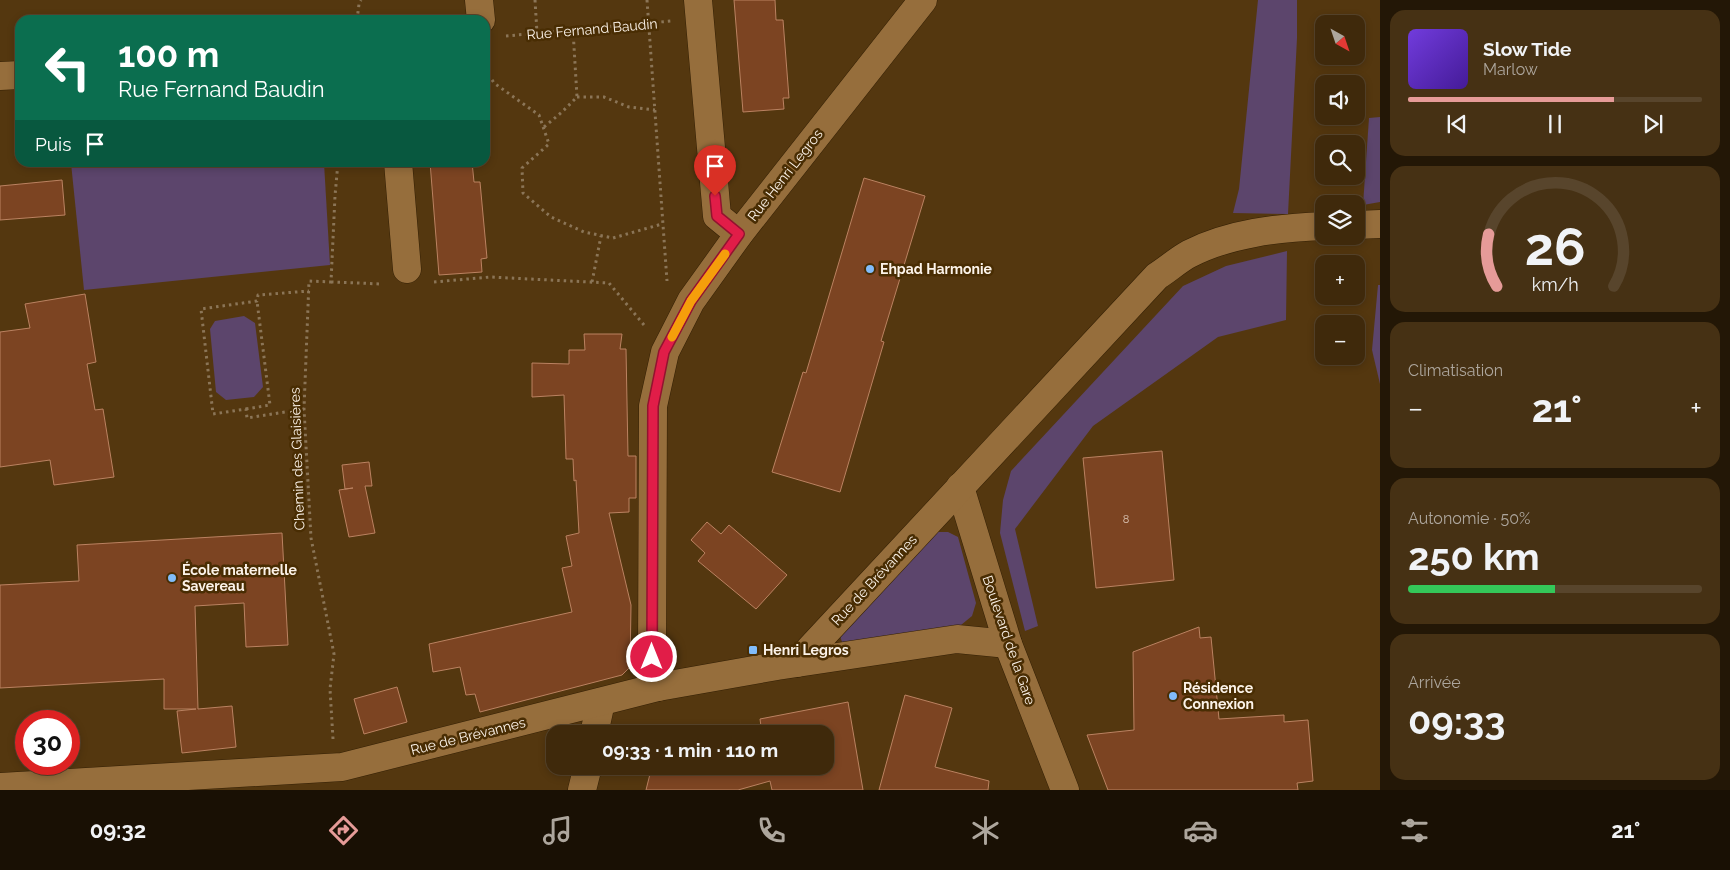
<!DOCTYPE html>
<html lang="fr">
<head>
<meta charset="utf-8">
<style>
  body { margin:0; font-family:Raleway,sans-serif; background:#463114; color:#f1f3f6; height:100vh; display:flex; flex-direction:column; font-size:19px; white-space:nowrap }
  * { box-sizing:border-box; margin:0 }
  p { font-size:16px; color:#ada69d }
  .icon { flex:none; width:28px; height:28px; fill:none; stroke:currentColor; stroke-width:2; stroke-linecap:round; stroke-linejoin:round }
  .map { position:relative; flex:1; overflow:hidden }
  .side { display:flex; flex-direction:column; gap:10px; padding:10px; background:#231706; width:350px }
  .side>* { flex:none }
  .top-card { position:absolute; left:15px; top:15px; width:475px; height:152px; border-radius:15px; box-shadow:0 2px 8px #0003,0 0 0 1px #58452c; background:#0b6e4f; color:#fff; overflow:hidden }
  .needle { width:32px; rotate:140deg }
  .controls { position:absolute; left:1315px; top:15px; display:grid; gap:10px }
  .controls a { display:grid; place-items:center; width:50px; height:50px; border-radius:10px; background:#3f290b; box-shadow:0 2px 8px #0003,0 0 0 1px #58452c; font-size:25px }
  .speed { position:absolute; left:15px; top:710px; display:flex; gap:10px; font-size:25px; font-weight:700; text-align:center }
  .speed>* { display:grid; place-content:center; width:65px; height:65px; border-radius:50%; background:#3f290b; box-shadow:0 2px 8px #0003,0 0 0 1px #58452c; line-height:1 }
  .speed .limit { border:8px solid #d22; background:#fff; color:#111 }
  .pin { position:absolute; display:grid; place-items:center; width:42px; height:42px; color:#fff; margin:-51px -21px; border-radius:50% 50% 50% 0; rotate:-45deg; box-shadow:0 0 5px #0007 }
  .pin .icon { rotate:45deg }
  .me { position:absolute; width:55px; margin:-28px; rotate:0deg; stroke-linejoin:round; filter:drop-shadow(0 0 4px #0008) }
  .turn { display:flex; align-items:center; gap:18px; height:105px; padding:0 20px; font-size:22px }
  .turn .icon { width:65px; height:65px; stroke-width:2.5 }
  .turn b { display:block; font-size:35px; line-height:42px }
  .then { display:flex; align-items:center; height:48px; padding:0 20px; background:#0003; gap:10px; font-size:19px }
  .big { font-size:38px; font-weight:700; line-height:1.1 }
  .side .widget { flex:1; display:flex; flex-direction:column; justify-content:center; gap:8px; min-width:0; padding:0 18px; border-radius:15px; background:#463114 }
  .side .dial { align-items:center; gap:0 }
  .dial svg { height:130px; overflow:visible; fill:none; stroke:#58452c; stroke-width:7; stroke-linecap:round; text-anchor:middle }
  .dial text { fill:#f1f3f6; stroke:none }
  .song { display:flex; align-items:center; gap:15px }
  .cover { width:60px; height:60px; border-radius:8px; background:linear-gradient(135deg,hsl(260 70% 55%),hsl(260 70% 35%)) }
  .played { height:5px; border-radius:2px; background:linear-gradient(90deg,#e69b98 70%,#58452c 70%) }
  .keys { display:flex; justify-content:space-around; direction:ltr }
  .heat { display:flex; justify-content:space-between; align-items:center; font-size:28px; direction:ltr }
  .charge { height:8px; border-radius:4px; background:linear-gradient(90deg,#34c759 50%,#58452c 0) }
  .trip { position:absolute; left:546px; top:725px; width:288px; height:50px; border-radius:15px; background:#3f290b; box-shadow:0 2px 8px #0003,0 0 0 1px #58452c; font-weight:700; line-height:50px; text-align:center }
  .tab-bar { display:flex; height:80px; justify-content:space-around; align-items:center; background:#191004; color:#ada69d }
  .tab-bar .icon { width:35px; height:35px }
  .tab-bar .on { color:#e69b98 }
  .tab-bar b { font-size:22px; color:#f1f3f6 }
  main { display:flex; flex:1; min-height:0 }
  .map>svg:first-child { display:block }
  .green { fill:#5c456c }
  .building { fill:#7c4422; stroke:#bb8261 }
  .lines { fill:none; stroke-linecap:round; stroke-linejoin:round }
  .minor-casing { stroke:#342005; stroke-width:29 }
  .path { stroke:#8b7557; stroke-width:3; stroke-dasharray:2.5 4; stroke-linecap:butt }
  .minor { stroke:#966e3c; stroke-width:28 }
  .route-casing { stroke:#92132f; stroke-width:12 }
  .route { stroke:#e11d48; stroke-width:9 }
  .slow { stroke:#f59e0b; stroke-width:9 }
  .poi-dot { fill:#81bcfa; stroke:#492d03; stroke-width:2 }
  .labels { text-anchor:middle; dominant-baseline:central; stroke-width:5; stroke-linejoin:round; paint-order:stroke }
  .number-label { font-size:11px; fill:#dcc7b7 }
  .street-label { font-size:14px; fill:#fcf3e9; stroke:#492d03 }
  .poi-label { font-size:14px; font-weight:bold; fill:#fcf3e9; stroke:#492d03; text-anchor:start }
</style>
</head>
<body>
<main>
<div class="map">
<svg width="1380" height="790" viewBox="0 0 1380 790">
  <rect width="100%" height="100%" fill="#54370f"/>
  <!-- green -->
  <g class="green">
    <polygon points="1258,0 1297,0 1297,38 1288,214 1233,213 1239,189"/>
    <polygon points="1380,117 1380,202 1363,205 1369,118"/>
    <polygon points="71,163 324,163 330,265 84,290"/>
    <polygon points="1287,251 1286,320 1218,337 1093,426 1015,529 1038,626 1025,631 1000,533 1003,500 1011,471 1183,286 1226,266"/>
    <polygon points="1378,285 1380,285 1380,384 1372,350"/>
    <polygon points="244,316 255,323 263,387 254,397 226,400 216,392 210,329 215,321"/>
    <polygon points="938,532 948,532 958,537 976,603 972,616 961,625 843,645 840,636"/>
  </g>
  <!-- building -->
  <g class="building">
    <polygon points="734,0 775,0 776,20 783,20 789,98 783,98 784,109 743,112"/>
    <polygon points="430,162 472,162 474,182 480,182 487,258 481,259 482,272 439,275"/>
    <polygon points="864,178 925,196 881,341 884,342 840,492 772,472 803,372 806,373"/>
    <polygon points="62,180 65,215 0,220 0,186"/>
    <polygon points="85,294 96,362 87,364 95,410 103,409 114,477 54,485 50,460 0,467 0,332 30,328 25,304"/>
    <polygon points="584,334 622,334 620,349 626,349 628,456 636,456 636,498 629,498 629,512 609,513 631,605 630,667 622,675 480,712 475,694 466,695 460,667 433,672 429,644 572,612 562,568 572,566 566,536 579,533 576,480 574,481 573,459 566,459 564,395 532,397 532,363 569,364 569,350 585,350"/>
    <polygon points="1162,451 1174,580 1096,588 1083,458"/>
    <polygon points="369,462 372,486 365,486 375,533 349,537 339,490 353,488 345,489 342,465"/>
    <polygon points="707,522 721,534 729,525 787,575 756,609 698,561 705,553 691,540"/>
    <polygon points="282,533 288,645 246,647 244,603 195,606 198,709 232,706 236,747 182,753 177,711 196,709 164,709 164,679 0,688 0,585 79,581 77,545"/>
    <polygon points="1199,627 1200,638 1211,637 1219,719 1284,715 1284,722 1308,720 1313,781 1297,783 1298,790 1108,790 1087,735 1134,730 1133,652"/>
    <polygon points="397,687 407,722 364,734 354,699"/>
    <polygon points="905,695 952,708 935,767 989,781 988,790 879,790"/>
    <polygon points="848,702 863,790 772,790 770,781 738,790 646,790 652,766 825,766 825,734 762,734 760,719"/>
  </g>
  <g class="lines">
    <!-- minor casing -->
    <g class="minor-casing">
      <g id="minor">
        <polyline points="479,0 481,20"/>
        <polyline points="698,0 717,216 739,234"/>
        <polyline points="0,76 20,75"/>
        <polyline points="398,162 407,269"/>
        <polyline points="1356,225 1380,224"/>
        <polyline points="960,487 1008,644 1065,790"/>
        <path d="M797,663L1157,276C1168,269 1178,260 1189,254C1230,233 1278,228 1324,226"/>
        <polyline points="658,687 652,657 653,406 665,352 691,301 739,234 923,0"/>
        <polyline points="594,734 601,702"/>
        <polyline points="0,787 342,767 658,687 777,666 957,639 1008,644"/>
        <polyline points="582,790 588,766"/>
      </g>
    </g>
    <!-- path -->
    <g class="path">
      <polyline points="535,0 537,33"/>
      <polyline points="647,0 667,281"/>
      <polyline points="357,20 359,4 361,0"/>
      <polyline points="506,36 671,21"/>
      <polyline points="485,69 494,83 539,115 549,144 522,168 523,193 551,217 584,232 613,238 662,224"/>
      <polyline points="577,97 604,97 629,107 655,110"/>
      <polyline points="544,127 562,112 577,97 573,30"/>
      <polyline points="331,282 382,284"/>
      <polyline points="434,282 490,277 609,283 644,325"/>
      <polyline points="592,282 601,236"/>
      <polyline points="246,409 270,405 257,301"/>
      <polyline points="304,409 247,418 246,409 213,414 201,309 257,301 258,295 309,291"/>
      <polyline points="333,739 330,689 334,654 311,538 304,409 309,281 331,282 335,196 338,162"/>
    </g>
    <!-- minor -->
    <use href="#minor" class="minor"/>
  </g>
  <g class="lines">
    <!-- route casing -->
    <g class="route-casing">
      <polyline id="route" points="652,657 653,406 664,352 691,301 739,234 717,216 715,196"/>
    </g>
    <!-- route -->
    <use href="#route" class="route"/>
    <!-- slow -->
    <polyline class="slow" points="672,337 691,301 725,254"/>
  </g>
  <!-- markers -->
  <g class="poi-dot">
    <circle cx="870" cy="269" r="5"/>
    <circle cx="172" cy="578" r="5"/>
    <rect x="748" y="645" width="10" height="10" rx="2.5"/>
    <circle cx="1173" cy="696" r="5"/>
  </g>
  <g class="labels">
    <!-- number labels -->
    <g class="number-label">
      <text x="1126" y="519">8</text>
    </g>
    <!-- street labels -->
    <g class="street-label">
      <text transform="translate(592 29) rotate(-5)">Rue Fernand Baudin</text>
      <text transform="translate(785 175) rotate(-52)">Rue Henri Legros</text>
      <text transform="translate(297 459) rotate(-92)">Chemin des Glaisières</text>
      <text transform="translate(874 580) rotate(-47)">Rue de Brévannes</text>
      <text transform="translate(1009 640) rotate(71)">Boulevard de la Gare</text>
      <text transform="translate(468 736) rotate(-14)">Rue de Brévannes</text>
    </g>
    <!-- poi labels -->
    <g class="poi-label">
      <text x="880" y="269">Ehpad Harmonie</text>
      <text x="182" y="570">École maternelle<tspan x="182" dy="16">Savereau</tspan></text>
      <text x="763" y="650">Henri Legros</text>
      <text x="1183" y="688">Résidence<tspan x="1183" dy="16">Connexion</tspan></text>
    </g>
  </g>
</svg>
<div class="controls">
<a><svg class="needle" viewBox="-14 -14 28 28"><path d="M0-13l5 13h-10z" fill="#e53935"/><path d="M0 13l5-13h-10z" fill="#ada69d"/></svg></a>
<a><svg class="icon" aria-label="sound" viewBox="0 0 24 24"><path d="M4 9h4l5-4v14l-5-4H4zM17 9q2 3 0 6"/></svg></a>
<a><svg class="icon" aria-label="search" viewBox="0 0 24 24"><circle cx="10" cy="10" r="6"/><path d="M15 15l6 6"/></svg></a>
<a><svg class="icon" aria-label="layers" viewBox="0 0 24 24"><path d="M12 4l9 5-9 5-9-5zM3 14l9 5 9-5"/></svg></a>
<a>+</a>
<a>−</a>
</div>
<div class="speed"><div class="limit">30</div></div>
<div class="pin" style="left:715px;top:196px;background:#d93025"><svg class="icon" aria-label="arrive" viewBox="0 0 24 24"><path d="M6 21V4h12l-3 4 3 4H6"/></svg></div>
<svg class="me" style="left:652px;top:657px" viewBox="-20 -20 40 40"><circle r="17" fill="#e11d48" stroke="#fff" stroke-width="3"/><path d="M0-11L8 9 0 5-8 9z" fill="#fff"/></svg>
<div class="trip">09:33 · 1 min · 110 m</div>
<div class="top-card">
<div class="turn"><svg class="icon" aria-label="left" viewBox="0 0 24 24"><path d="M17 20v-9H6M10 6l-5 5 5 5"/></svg><div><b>100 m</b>Rue Fernand Baudin</div></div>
<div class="then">Puis<svg class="icon" aria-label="arrive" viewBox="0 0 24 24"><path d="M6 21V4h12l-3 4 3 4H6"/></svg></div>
</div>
</div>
<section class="side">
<div class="widget">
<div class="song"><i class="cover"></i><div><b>Slow Tide</b><p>Marlow</p></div></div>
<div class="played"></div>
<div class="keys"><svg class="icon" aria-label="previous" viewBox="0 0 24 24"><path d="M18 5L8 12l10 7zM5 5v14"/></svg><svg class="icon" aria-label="pause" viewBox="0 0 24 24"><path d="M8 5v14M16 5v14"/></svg><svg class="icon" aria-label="next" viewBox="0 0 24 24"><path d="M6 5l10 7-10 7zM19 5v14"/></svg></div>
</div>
<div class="widget dial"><svg viewBox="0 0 100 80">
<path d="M14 69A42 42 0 1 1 86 69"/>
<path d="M14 69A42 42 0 0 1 9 37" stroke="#e69b98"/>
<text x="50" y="56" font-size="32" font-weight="700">26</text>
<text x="50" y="72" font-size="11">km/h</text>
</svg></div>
<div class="widget"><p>Climatisation</p>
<div class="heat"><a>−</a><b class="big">21°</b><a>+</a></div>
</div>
<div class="widget"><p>Autonomie · 50%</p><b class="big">250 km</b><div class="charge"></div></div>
<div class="widget"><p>Arrivée</p><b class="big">09:33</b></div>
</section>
</main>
<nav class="tab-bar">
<b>09:32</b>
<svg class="icon on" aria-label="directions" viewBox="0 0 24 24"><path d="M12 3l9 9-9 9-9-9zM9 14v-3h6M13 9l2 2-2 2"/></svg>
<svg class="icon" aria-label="music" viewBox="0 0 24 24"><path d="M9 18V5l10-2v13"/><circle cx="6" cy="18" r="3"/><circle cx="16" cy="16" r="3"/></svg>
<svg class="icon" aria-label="phone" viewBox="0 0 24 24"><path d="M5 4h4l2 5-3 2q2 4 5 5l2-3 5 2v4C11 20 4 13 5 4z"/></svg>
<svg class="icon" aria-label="climate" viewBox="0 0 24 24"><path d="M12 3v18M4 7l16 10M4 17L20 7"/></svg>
<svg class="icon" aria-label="car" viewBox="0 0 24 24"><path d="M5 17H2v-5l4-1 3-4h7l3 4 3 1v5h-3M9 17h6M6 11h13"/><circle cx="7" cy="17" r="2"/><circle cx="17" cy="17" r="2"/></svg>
<svg class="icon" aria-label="filters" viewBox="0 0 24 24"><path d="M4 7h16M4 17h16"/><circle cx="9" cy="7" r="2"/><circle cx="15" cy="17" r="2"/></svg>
<b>21°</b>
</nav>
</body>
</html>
